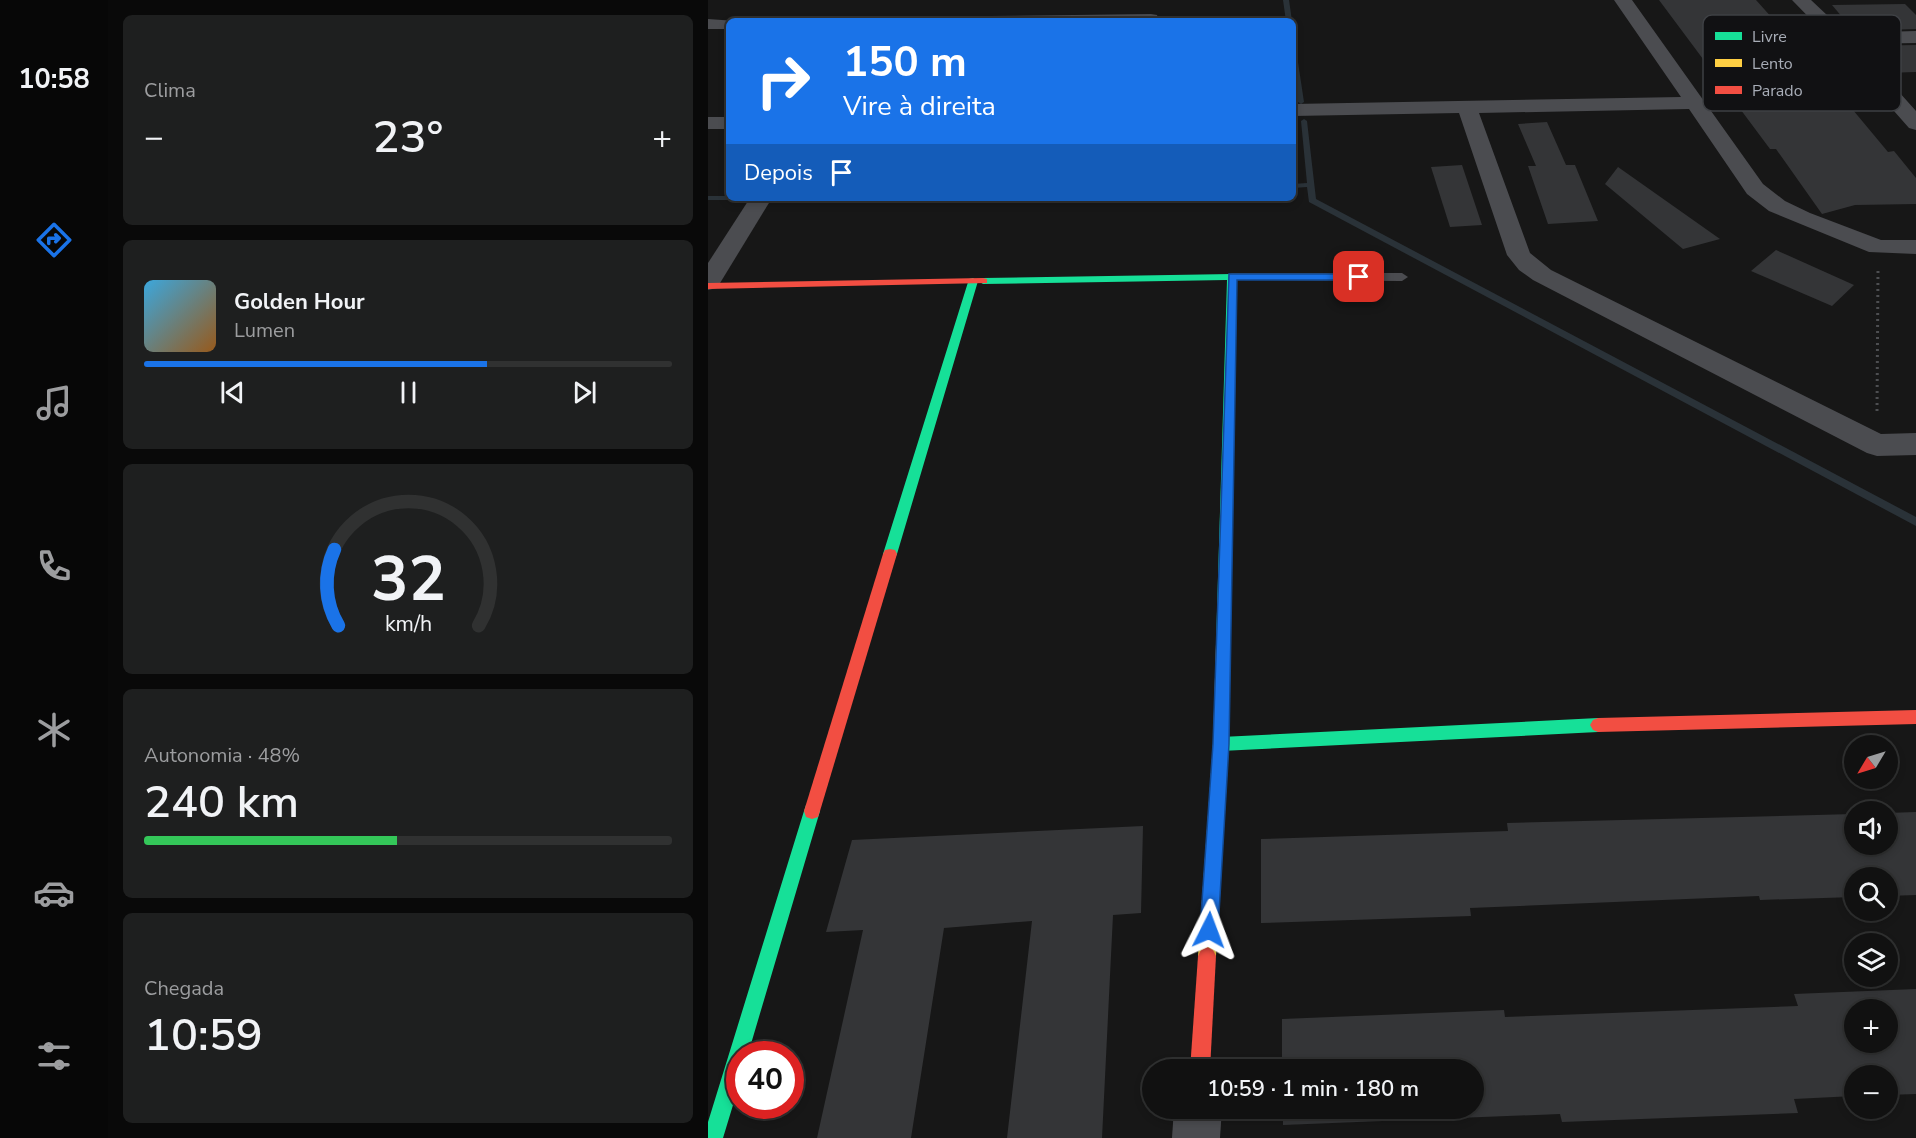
<!DOCTYPE html>
<html lang="pt">
<head>
<meta charset="utf-8">
<style>
  body { margin:0; font-family:"Nunito Sans",sans-serif; background:#1e1f1f; color:#f1f3f6; height:100vh; display:flex; flex-direction:column; font-size:22px; white-space:nowrap }
  * { box-sizing:border-box; margin:0 }
  p { font-size:20px; color:#9c9d9f }
  .icon { flex:none; width:33px; height:33px; fill:none; stroke:currentColor; stroke-width:2; stroke-linecap:round; stroke-linejoin:round }
  .map { position:relative; flex:1; overflow:hidden }
  .details { display:flex; flex-direction:column; gap:15px; padding:15px; background:#090909; width:600px }
  .details>* { flex:none }
  .banner { position:absolute; left:18px; top:18px; width:570px; height:183px; border-radius:9px; box-shadow:0 3px 9px #0003,0 0 0 2px #303131; background:#1a73e8; color:#fff; overflow:hidden }
  .needle { width:39px; rotate:232deg }
  .buttons { position:absolute; left:1136px; top:735px; display:grid; gap:12px }
  .buttons a { display:grid; place-items:center; width:54px; height:54px; border-radius:50%; background:#111; box-shadow:0 3px 9px #0003,0 0 0 2px #303131; font-size:30px }
  .speed { position:absolute; left:18px; top:1041px; display:flex; gap:12px; font-size:30px; font-weight:700; text-align:center }
  .speed>* { display:grid; place-content:center; width:78px; height:78px; border-radius:50%; background:#111; box-shadow:0 3px 9px #0003,0 0 0 2px #303131; line-height:1 }
  .speed .limit { border:9px solid #d22; background:#fff; color:#111 }
  .pin { position:absolute; display:grid; place-items:center; width:51px; height:51px; color:#fff; margin:-26px; border-radius:12px; box-shadow:0 3px 9px #0006 }
  .me { position:absolute; width:66px; margin:-33px; rotate:3deg; stroke-linejoin:round; filter:drop-shadow(0 0 4px #0008) }
  .turn { display:flex; align-items:center; gap:21px; height:126px; padding:0 18px; font-size:27px }
  .turn .icon { width:78px; height:78px; stroke-width:2.5 }
  .turn b { display:block; font-size:42px; line-height:51px }
  .then { display:flex; align-items:center; height:57px; padding:0 18px; background:#0003; gap:12px; font-size:22px }
  .big { font-size:45px; font-weight:600; line-height:1.1 }
  .details .tile { flex:1; display:flex; flex-direction:column; justify-content:center; gap:9px; min-width:0; padding:0 21px; border-radius:9px; background:#1e1f1f }
  .details .dial { align-items:center; gap:0 }
  .dial svg { height:156px; overflow:visible; fill:none; stroke:#303131; stroke-width:7; stroke-linecap:round; text-anchor:middle }
  .dial text { fill:#f1f3f6; stroke:none }
  .song { display:flex; align-items:center; gap:18px }
  .cover { width:72px; height:72px; border-radius:9px; background:linear-gradient(135deg,hsl(200 70% 55%),hsl(30 70% 35%)) }
  .played { height:6px; border-radius:3px; background:linear-gradient(90deg,#1a73e8 65%,#303131 65%) }
  .keys { display:flex; justify-content:space-around; direction:ltr }
  .heat { display:flex; justify-content:space-between; align-items:center; font-size:33px; direction:ltr }
  .charge { height:9px; border-radius:4px; background:linear-gradient(90deg,#34c759 48%,#303131 0) }
  .trip { position:absolute; left:434px; top:1059px; width:342px; height:60px; border-radius:30px; background:#111; box-shadow:0 3px 9px #0003,0 0 0 2px #303131; font-weight:600; line-height:60px; text-align:center }
  main { display:flex; flex:1; min-height:0 }
  .tabs { display:flex; flex-direction:column; width:108px; justify-content:space-around; align-items:center; background:#070707; color:#9c9d9f }
  .tabs .icon { width:42px; height:42px }
  .tabs .selected { color:#1a73e8 }
  .tabs b { font-size:27px; color:#f1f3f6 }
  .map>svg:first-child { display:block }
  .lines { fill:none; stroke-linecap:round; stroke-linejoin:round }
  .stream { fill:#2a3238; fill-rule:evenodd }
  .building { fill:#343537; fill-rule:evenodd }
  .path { stroke:#4d4e51; stroke-width:3; stroke-dasharray:2 4; stroke-linecap:butt }
  .lane { fill:#4b4c50; fill-rule:evenodd }
  .street { fill:#4b4c50; fill-rule:evenodd }
  .fast { fill:#16e098; fill-rule:evenodd }
  .slow { fill:#ffcf43; fill-rule:evenodd }
  .jam { fill:#f24e42; fill-rule:evenodd }
  .route { fill:#1a73e8; stroke:#114b97; stroke-width:1.5 }
  .key { fill:#111113; stroke:#3e4044; stroke-width:1.5 }
  .key-label { font-size:16px; fill:#a8adb7 }
</style>
</head>
<body>
<main>
<nav class="tabs">
<b>10:58</b>
<svg class="icon selected" aria-label="directions" viewBox="0 0 24 24"><path d="M12 3l9 9-9 9-9-9zM9 14v-3h6M13 9l2 2-2 2"/></svg>
<svg class="icon" aria-label="music" viewBox="0 0 24 24"><path d="M9 18V5l10-2v13"/><circle cx="6" cy="18" r="3"/><circle cx="16" cy="16" r="3"/></svg>
<svg class="icon" aria-label="phone" viewBox="0 0 24 24"><path d="M5 4h4l2 5-3 2q2 4 5 5l2-3 5 2v4C11 20 4 13 5 4z"/></svg>
<svg class="icon" aria-label="climate" viewBox="0 0 24 24"><path d="M12 3v18M4 7l16 10M4 17L20 7"/></svg>
<svg class="icon" aria-label="car" viewBox="0 0 24 24"><path d="M5 17H2v-5l4-1 3-4h7l3 4 3 1v5h-3M9 17h6M6 11h13"/><circle cx="7" cy="17" r="2"/><circle cx="17" cy="17" r="2"/></svg>
<svg class="icon" aria-label="filters" viewBox="0 0 24 24"><path d="M4 7h16M4 17h16"/><circle cx="9" cy="7" r="2"/><circle cx="15" cy="17" r="2"/></svg>
</nav>
<section class="details">
<div class="tile"><p>Clima</p>
<div class="heat"><a>−</a><b class="big">23°</b><a>+</a></div>
</div>
<div class="tile">
<div class="song"><i class="cover"></i><div><b>Golden Hour</b><p>Lumen</p></div></div>
<div class="played"></div>
<div class="keys"><svg class="icon" aria-label="previous" viewBox="0 0 24 24"><path d="M18 5L8 12l10 7zM5 5v14"/></svg><svg class="icon" aria-label="pause" viewBox="0 0 24 24"><path d="M8 5v14M16 5v14"/></svg><svg class="icon" aria-label="next" viewBox="0 0 24 24"><path d="M6 5l10 7-10 7zM19 5v14"/></svg></div>
</div>
<div class="tile dial"><svg viewBox="0 0 100 80">
<path d="M14 69A42 42 0 1 1 86 69"/>
<path d="M14 69A42 42 0 0 1 12 30" stroke="#1a73e8"/>
<text x="50" y="56" font-size="32" font-weight="700">32</text>
<text x="50" y="72" font-size="11">km/h</text>
</svg></div>
<div class="tile"><p>Autonomia · 48%</p><b class="big">240 km</b><div class="charge"></div></div>
<div class="tile"><p>Chegada</p><b class="big">10:59</b></div>
</section>
<div class="map">
<svg width="1208" height="1138" viewBox="0 0 1208 1138">
  <rect width="100%" height="100%" fill="#171717"/>
  <g class="lines">
    <!-- stream -->
    <g class="stream">
      <polygon points="575,0 581,0 584,21 578,21"/>
      <polygon points="585,47 588,49 596,102 593,104 590,102 585,69"/>
      <polygon points="596,119 599,121 608,199 1208,517 1208,526 601,202 599,187 585,188 585,184 599,183 593,121"/>
      <polygon points="0,196 21,196 21,198 25,198 21,200 0,200"/>
    </g>
  </g>
  <!-- building -->
  <g class="building">
    <polygon points="951,0 1048,0 1090,47 1126,46 1150,73 1115,74 1180,152 1186,151 1208,178 1208,204 1147,205 1114,214 1068,149 1062,149"/>
    <polygon points="1197,4 1208,15 1208,29 1146,31 1124,5"/>
    <polygon points="1208,45 1208,72 1177,73 1153,46"/>
    <polygon points="839,122 858,165 867,165 890,221 840,224 820,166 828,166 810,124"/>
    <polygon points="754,165 774,225 742,227 723,167"/>
    <polygon points="910,167 1012,239 975,249 897,184"/>
    <polygon points="1068,250 1146,285 1124,306 1043,271"/>
    <polygon points="1208,812 1208,895 1179,896 1179,878 1146,878 1146,897 1052,900 1051,896 762,908 763,916 553,923 553,839 800,831 799,823 1146,814 1146,844 1179,844 1179,813"/>
    <polygon points="435,826 433,913 405,915 394,1138 299,1138 324,921 236,928 203,1138 109,1138 155,930 118,932 144,840"/>
    <path d="M1208,989V1094L1179,1095V1076H1146V1096L1086,1099L1090,1113L854,1122L852,1114L575,1125V1108H765V1070H574V1019L796,1010L797,1017L1090,1006L1086,994ZM1146,1010H1179V1042H1146Z"/>
  </g>
  <g class="lines">
    <!-- path -->
    <polyline class="path" points="1169,411 1170,269"/>
    <!-- lane -->
    <polygon class="lane" points="524,273 694,273 700,277 694,281 520,280 518,277 520,274"/>
    <!-- street -->
    <g class="street">
      <polygon points="906,0 924,0 1055,184 1077,201 1102,213 1173,240 1208,240 1208,254 1161,252 1061,211 1039,194 981,109 771,113 822,253 843,270 1173,434 1208,433 1208,455 1169,456 1159,453 825,280 811,270 799,255 751,113 585,116 585,104 973,97"/>
      <polygon points="1084,0 1103,0 1138,33 1208,31 1208,43 1148,44 1208,111 1208,130 1201,128 1126,43"/>
      <polygon points="443,14 449,15 451,21 273,21 276,17 282,16"/>
      <polygon points="0,19 28,21 21,21 21,29 0,29"/>
      <rect x="0" y="117" width="21" height="12"/>
      <polygon points="42,198 64,198 9,288 0,290 0,263"/>
      <polygon points="466,1108 514,1108 512,1138 464,1138"/>
    </g>
    <!-- fast -->
    <g class="fast">
      <polygon points="524,274 529,277 522,644 520,648 515,650 510,648 508,644 519,280 275,284 270,281 189,554 187,558 177,558 175,554 261,279 265,278 270,281 275,278"/>
      <polygon points="890,718 895,720 898,725 895,730 890,732 513,751 508,749 505,744 508,739 513,737"/>
      <polygon points="104,803 110,805 112,811 40,1054 32,1054 32,1082 15,1138 0,1138 0,1122 96,811 98,805"/>
    </g>
    <!-- slow -->
    <polygon class="slow" points="515,638 520,640 522,644 521,744 508,956 505,962 499,965 493,962 490,956 505,744 508,644 510,640"/>
    <!-- jam -->
    <g class="jam">
      <polygon points="275,278 279,279 279,283 0,289 0,283"/>
      <polygon points="182,549 187,550 189,554 112,811 110,817 104,819 98,817 96,811 175,554 177,550"/>
      <polygon points="1208,710 1208,724 890,732 885,730 882,725 885,720 890,718"/>
      <polygon points="499,947 505,950 508,956 502,1070 482,1070 490,956 493,950"/>
    </g>
  </g>
  <!-- route -->
  <polygon class="route" points="521,274 651,274 656,277 651,280 529,280 521,744 510,930 507,936 501,939 495,936 492,930 505,744"/>
  <!-- legend -->
  <rect x="995" y="15" width="198" height="96" rx="9" class="key"/>
  <rect x="1007" y="32" width="27" height="8" fill="#16e098"/>
  <rect x="1007" y="59" width="27" height="8" fill="#ffcf43"/>
  <rect x="1007" y="86" width="27" height="8" fill="#f24e42"/>
  <g class="key-label">
    <text x="1044" y="42">Livre</text>
    <text x="1044" y="69">Lento</text>
    <text x="1044" y="96">Parado</text>
  </g>
</svg>
<div class="buttons">
<a><svg class="needle" viewBox="-14 -14 28 28"><path d="M0-13l5 13h-10z" fill="#e53935"/><path d="M0 13l5-13h-10z" fill="#9c9d9f"/></svg></a>
<a><svg class="icon" aria-label="sound" viewBox="0 0 24 24"><path d="M4 9h4l5-4v14l-5-4H4zM17 9q2 3 0 6"/></svg></a>
<a><svg class="icon" aria-label="search" viewBox="0 0 24 24"><circle cx="10" cy="10" r="6"/><path d="M15 15l6 6"/></svg></a>
<a><svg class="icon" aria-label="layers" viewBox="0 0 24 24"><path d="M12 4l9 5-9 5-9-5zM3 14l9 5 9-5"/></svg></a>
<a>+</a>
<a>−</a>
</div>
<div class="speed"><div class="limit">40</div></div>
<div class="pin" style="left:651px;top:277px;background:#d93025"><svg class="icon" aria-label="arrive" viewBox="0 0 24 24"><path d="M6 21V4h12l-3 4 3 4H6"/></svg></div>
<svg class="me" style="left:501px;top:930px" viewBox="-20 -20 40 40"><path d="M0-17L14 15 0 8-14 15z" fill="#1a73e8" stroke="#fff" stroke-width="4"/></svg>
<div class="trip">10:59 · 1 min · 180 m</div>
<div class="banner">
<div class="turn"><svg class="icon" aria-label="right" viewBox="0 0 24 24"><path d="M7 20v-9h11M14 6l5 5-5 5"/></svg><div><b>150 m</b>Vire à direita</div></div>
<div class="then">Depois<svg class="icon" aria-label="arrive" viewBox="0 0 24 24"><path d="M6 21V4h12l-3 4 3 4H6"/></svg></div>
</div>
</div>
</main>
</body>
</html>
